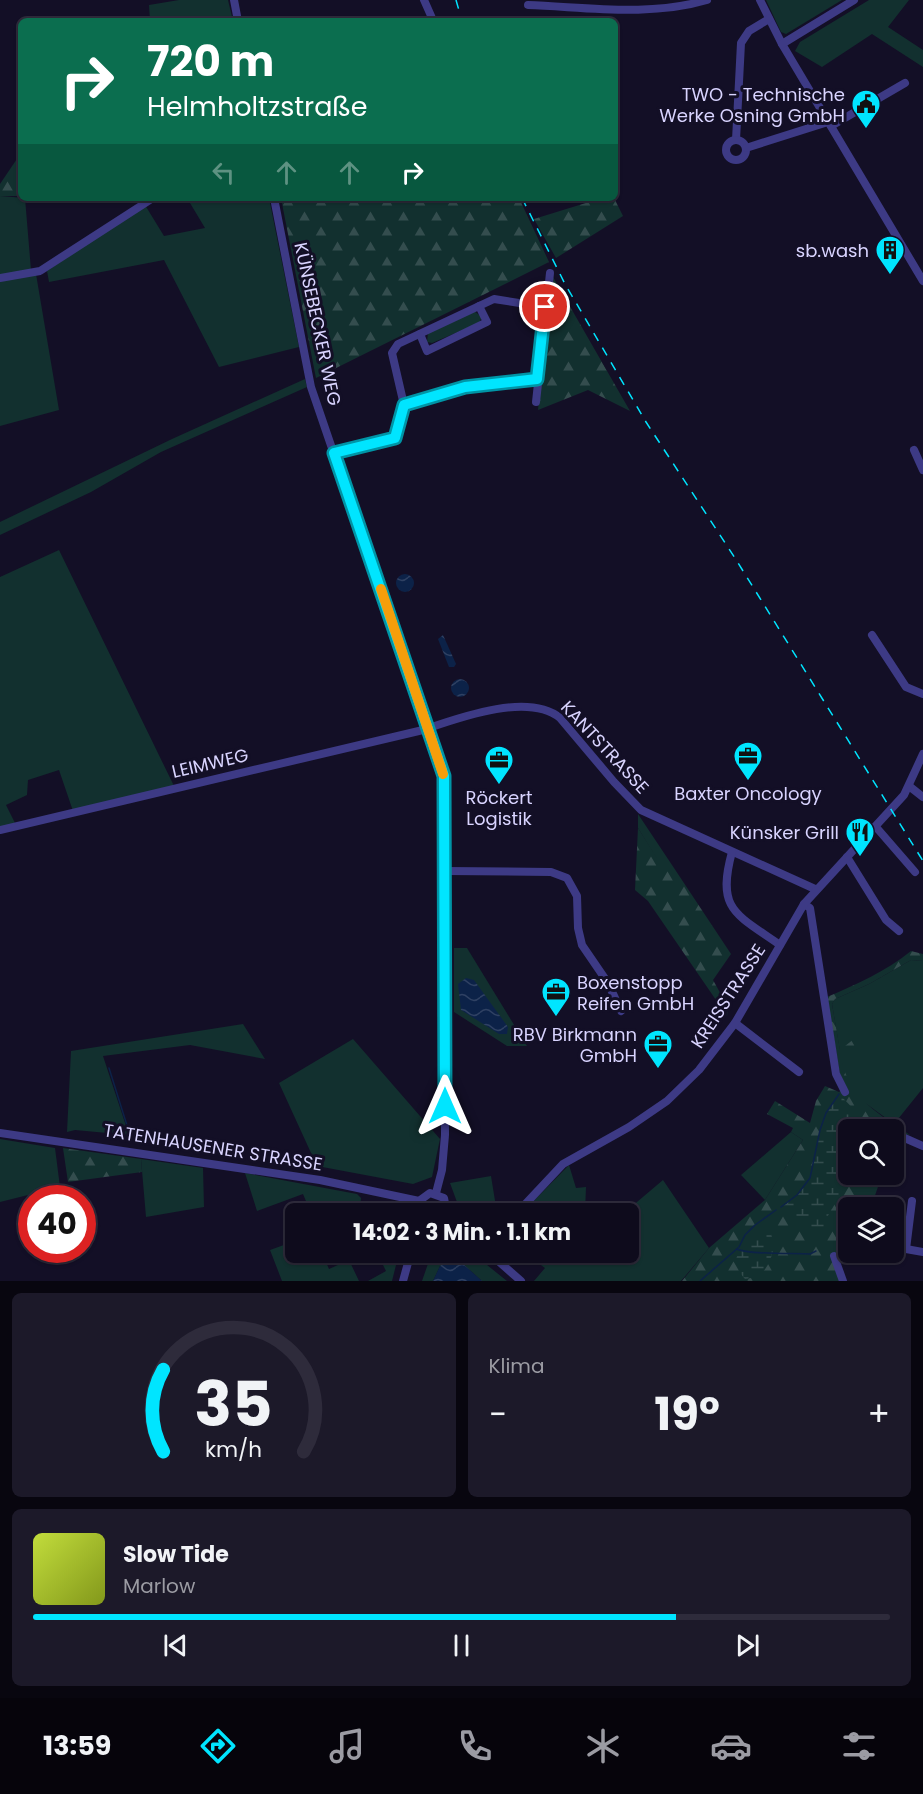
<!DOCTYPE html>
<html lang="de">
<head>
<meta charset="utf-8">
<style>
  body { margin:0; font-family:Poppins,sans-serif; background:#1c1929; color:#f1f3f6; height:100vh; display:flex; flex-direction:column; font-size:22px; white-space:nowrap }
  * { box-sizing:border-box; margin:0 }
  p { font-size:20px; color:#9b9ba3 }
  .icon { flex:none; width:33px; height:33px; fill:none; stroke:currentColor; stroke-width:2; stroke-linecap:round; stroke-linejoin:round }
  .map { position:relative; height:1281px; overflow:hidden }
  .drawer { display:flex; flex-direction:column; gap:12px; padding:12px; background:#08060f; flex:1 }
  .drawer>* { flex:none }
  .top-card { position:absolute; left:18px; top:18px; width:600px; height:183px; border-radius:9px; box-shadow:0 2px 4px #0004,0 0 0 2px #2e2b3b; background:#0b6e4f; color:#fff; overflow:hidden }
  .buttons { position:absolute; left:838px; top:1119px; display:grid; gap:12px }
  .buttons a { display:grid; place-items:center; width:66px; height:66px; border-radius:9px; background:#0e0b1c; box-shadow:0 2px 4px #0004,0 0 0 2px #2e2b3b; font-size:30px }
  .speed { position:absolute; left:18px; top:1185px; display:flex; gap:12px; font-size:30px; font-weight:700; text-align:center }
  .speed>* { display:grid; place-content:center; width:78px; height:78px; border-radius:50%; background:#0e0b1c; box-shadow:0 2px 4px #0004,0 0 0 2px #2e2b3b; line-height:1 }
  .speed .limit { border:9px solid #d22; background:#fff; color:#111 }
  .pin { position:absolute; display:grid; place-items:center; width:51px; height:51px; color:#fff; margin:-26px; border:3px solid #fff; border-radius:50%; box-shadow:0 2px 6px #0007 }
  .me { position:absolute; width:66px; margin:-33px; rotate:0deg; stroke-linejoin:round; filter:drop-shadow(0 0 4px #0008) }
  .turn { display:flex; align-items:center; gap:21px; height:126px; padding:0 30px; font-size:27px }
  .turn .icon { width:78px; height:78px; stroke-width:2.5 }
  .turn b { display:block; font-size:42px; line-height:51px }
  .lanes { display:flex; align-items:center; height:57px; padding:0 30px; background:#0003; justify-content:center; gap:30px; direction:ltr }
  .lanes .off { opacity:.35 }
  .big { font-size:45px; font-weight:700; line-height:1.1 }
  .drawer .widget { flex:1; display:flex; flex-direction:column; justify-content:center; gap:9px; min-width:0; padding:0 21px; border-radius:9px; background:#1c1929 }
  .drawer .dial { align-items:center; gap:0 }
  .dial svg { height:156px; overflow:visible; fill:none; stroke:#2e2b3b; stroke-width:7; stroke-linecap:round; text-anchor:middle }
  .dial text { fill:#f1f3f6; stroke:none }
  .song { display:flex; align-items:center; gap:18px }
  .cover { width:72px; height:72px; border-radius:9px; background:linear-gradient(135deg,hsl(70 70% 55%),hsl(70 70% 35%)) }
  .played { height:6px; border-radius:3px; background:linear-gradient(90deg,#00e5ff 75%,#2e2b3b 75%) }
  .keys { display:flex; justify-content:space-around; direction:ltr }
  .heat { display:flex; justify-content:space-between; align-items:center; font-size:33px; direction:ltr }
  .drawer .tiles { flex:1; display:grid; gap:12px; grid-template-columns:1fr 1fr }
  .widget:last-child { grid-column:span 2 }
  .trip { position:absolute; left:285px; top:1203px; width:354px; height:60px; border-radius:9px; background:#0e0b1c; box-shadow:0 2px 4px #0004,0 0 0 2px #2e2b3b; font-weight:700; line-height:60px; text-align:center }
  .menu { display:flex; height:96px; justify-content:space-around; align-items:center; background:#06040b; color:#9b9ba3 }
  .menu .icon { width:42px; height:42px }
  .menu .active { color:#00e5ff }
  .menu b { font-size:27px; color:#f1f3f6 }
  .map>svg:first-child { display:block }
  .green { fill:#12302f }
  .forest { fill:url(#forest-firs) }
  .wetland { fill:url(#wetland-marsh) }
  .water { fill:url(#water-waves) }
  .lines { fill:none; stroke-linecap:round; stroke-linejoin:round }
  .stream { stroke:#0c2248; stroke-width:1.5 }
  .minor { stroke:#3d3a85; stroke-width:8 }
  .rail { stroke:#00e5ff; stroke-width:1.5; stroke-dasharray:9 8; stroke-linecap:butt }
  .route-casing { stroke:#0095a6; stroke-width:15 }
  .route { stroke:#00e5ff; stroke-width:10 }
  .slow { stroke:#f59e0b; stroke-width:10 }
  .labels { text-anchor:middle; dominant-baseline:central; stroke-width:6; stroke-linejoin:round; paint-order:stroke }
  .poi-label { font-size:18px; fill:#d9d4ff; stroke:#130f26; text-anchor:end }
  .street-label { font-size:18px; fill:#d9d4ff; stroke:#130f26 }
</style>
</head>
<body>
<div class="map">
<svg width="923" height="1281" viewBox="0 0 923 1281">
  <defs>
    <pattern id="forest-firs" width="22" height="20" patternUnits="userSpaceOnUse" patternTransform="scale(1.5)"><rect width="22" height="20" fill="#12302f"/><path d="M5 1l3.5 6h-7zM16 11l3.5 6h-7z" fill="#344d4e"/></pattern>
    <pattern id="wetland-marsh" width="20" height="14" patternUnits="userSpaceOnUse" patternTransform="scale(1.5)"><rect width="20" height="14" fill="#12302f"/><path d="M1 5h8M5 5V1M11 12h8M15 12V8" fill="none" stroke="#344d4e"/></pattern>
    <pattern id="water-waves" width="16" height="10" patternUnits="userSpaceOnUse" patternTransform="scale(1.5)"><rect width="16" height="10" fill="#0c2248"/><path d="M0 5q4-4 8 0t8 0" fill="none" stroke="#2f4163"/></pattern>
  </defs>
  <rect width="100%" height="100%" fill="#130f26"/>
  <!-- green -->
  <g class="green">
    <polygon points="179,0 228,0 233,21 150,21 149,5"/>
    <polygon points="766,0 842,0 786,34 781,32"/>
    <polygon points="869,0 909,0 888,27 923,50 923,67 872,34 822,67 795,51 800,42"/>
    <polygon points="0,196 25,198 31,270 0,276"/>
    <polygon points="187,198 269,198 299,347 219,367 164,260 49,282 47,271 145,205 164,236 205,228"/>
    <polygon points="36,274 59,410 0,426 0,281"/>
    <polygon points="474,311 482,317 479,323 432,343 427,342 428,333"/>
    <polygon points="305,379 307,387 161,452 91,492 0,535 0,522 172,439"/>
    <polygon points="59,550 174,786 73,811 59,770 28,780 27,795 6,805 16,825 0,829 0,577"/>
    <polygon points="638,814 668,859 657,859 638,828"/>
    <polygon points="454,948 467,948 527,1046 507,1046 454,1012"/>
    <polygon points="911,960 923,961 923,1088 894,1124 857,1097 844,1075 832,1004 835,999 869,984"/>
    <polygon points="243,1024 265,1059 190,1045 103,1056 129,1135 75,1130 67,1132 71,1051"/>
    <polygon points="353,1039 440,1139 432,1177 413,1184 317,1166 279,1083"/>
    <polygon points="791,1132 803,1140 765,1200 741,1175"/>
    <polygon points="0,1139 55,1148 60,1187 0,1202"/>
    <polygon points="141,1159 203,1168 204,1207 146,1217"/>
    <polygon points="569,1165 576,1188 586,1187 585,1213 521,1214"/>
    <polygon points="245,1173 357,1194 361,1198 360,1208 350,1213 311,1213 303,1194 257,1211"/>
    <polygon points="491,1176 497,1213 461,1213 450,1183"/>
    <polygon points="663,1180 709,1248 681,1281 534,1281 545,1268 530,1257 529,1253 628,1252 628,1214 624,1213"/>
    <polygon points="295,1241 296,1252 322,1253 329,1269 349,1260 359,1281 282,1281 270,1250"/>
    <polygon points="435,1252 472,1253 507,1281 482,1281 462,1263 440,1266 433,1281 422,1281 431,1255"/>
    <polygon points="377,1253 399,1253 392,1281 368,1281 386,1271"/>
  </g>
  <!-- forest -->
  <g class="forest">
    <polygon points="21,153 21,196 0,196 0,184"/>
    <polygon points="281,198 519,198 549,262 316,378"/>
    <polygon points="602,198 614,198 623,216 556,258 534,219"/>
    <polygon points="553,277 630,411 588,390 538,410"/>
    <polygon points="638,828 657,858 668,859 731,954 713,980 728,1007 727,1016 648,901 635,890"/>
    <path d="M911,951L923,954V961L911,960L869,984L835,999L832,1004L840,1050L859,1035L864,1040L842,1060C848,1098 881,1115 910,1135L899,1133L894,1139V1130H849V1174L882,1175L871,1207L849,1208V1240L832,1256L840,1281H682L709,1248L765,1200L803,1140L791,1132L793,1128L767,1114L775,1101L810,1123L816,1101L825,1086L839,1092L846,1086L840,1074L827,997C857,984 885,972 911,951Z"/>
    <polygon points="63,1148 141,1159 142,1172 68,1182"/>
  </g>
  <!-- wetland -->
  <g class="wetland">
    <polygon points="839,1094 873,1129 849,1130 849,1174 868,1175 862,1183 854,1180 848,1182 826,1219 825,1228 815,1231 787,1214 781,1207 797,1195 810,1178 820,1130 826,1113"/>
    <path d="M763,1227L769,1230C778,1245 771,1266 758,1277L745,1279L740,1273L736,1258L748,1239Z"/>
  </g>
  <!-- water -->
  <g class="water">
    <circle cx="405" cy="583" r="9"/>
    <polygon points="443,635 456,664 454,667 449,667 438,639"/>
    <circle cx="460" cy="688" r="9"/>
    <polygon points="466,978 474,980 508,1027 507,1034 499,1034 461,1010 458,984"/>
    <polygon points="449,1260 462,1263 482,1281 433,1281 440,1266"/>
  </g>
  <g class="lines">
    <!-- stream -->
    <g class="stream">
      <polyline points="109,1068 130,1135"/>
      <polyline points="781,1207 797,1195 810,1178 820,1130 826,1113 839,1094"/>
      <path d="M737,1249C747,1255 794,1253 810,1254L816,1251"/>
      <polyline points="700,1281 739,1247 745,1235 755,1225 776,1210"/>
    </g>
    <!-- minor -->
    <g class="minor">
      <polyline points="234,0 238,21"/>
      <polyline points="424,0 432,18 426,21"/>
      <polyline points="760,0 782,44 923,281"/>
      <path d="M528,5C586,7 650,17 707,0"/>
      <polyline points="782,44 854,0"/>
      <polyline points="831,126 905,83"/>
      <polyline points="736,140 741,43 749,31 769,19"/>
      <circle cx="736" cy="150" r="10"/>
      <polyline points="746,148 828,122"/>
      <polyline points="274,198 311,387 444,776 445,1135 442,1170 436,1193"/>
      <polyline points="0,278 40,271 153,198"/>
      <polyline points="420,334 427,351 487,322 479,306"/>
      <polyline points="536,402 550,273"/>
      <polyline points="404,405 392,353 398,344 494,299 545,307"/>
      <polyline points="914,450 923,470"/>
      <polyline points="334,453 395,438 404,405 465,387 537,379"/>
      <polyline points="872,635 906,687 923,694"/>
      <polyline points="909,786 923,797"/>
      <polyline points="876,827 915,872"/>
      <path d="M0,830L423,730C458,718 528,692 560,718L614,782L641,810L815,889"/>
      <path d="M732,852C716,910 736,914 780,945"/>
      <polyline points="847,857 886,920 899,931"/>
      <polyline points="445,871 551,872 567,878 577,896 578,928 582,945 608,983 621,1011"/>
      <polyline points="804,904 810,908 836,1074 845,1092"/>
      <polyline points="735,1023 799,1072"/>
      <polyline points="0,1133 320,1180 419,1201"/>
      <polyline points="900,1136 923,1146"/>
      <polyline points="912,1201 906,1249 923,1252"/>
      <polyline points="418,1214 419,1201 430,1193 444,1198 447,1214"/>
      <polyline points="516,1214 563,1164 629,1127 667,1101 699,1070 735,1023 804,904 904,795 923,754"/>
      <polyline points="488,1252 521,1281"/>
      <polyline points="834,1256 843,1281"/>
      <polyline points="403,1281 411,1252"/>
    </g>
    <!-- rail -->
    <g class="rail">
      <polyline points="456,0 462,21"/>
      <polyline points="522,198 565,284 646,422 735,558 923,861"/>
    </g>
  </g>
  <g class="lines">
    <!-- route casing -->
    <g class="route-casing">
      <polyline id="route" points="445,1106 444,776 334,453 395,438 404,405 465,387 537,379 545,307"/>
    </g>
    <!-- route -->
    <use href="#route" class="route"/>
    <!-- slow -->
    <polyline class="slow" points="381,589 443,774"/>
  </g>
  <!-- icons -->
  <defs>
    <g id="civic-pin" transform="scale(1.5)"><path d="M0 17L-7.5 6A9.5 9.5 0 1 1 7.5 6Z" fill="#00e5ff" stroke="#130f26"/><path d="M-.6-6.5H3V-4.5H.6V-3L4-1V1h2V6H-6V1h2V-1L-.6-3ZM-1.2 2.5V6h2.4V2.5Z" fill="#111"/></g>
    <g id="building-pin" transform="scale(1.5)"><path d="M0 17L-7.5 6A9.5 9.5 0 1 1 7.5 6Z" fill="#00e5ff" stroke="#130f26"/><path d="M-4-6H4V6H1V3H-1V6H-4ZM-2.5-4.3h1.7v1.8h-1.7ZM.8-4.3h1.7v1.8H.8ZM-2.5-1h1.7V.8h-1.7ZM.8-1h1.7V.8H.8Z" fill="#111"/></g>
    <g id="office-pin" transform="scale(1.5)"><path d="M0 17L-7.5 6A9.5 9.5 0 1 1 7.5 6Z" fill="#00e5ff" stroke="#130f26"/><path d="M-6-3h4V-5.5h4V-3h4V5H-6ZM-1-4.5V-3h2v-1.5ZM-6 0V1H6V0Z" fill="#111"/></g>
    <g id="restaurant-pin" transform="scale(1.5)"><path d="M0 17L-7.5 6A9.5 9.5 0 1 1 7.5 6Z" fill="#00e5ff" stroke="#130f26"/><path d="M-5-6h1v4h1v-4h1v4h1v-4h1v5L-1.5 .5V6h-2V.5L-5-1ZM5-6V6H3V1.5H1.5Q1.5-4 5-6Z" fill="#111"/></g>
  </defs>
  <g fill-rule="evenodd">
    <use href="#civic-pin" x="866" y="104"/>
    <use href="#building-pin" x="890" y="250"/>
    <use href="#office-pin" x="748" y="756"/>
    <use href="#office-pin" x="499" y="760"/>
    <use href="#restaurant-pin" x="860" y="832"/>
    <use href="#office-pin" x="556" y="992"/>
    <use href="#office-pin" x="658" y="1044"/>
  </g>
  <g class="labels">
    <!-- poi labels -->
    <g class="poi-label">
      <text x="845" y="94">TWO - Technische<tspan x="845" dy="21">Werke Osning GmbH</tspan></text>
      <text x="869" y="250">sb.wash</text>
      <text x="748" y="793" text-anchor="middle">Baxter Oncology</text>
      <text x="499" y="797" text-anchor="middle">Röckert<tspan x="499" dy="21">Logistik</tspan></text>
      <text x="839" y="832">Künsker Grill</text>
      <text x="577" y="982" text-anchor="start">Boxenstopp<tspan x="577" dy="21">Reifen GmbH</tspan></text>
      <text x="637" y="1034">RBV Birkmann<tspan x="637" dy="21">GmbH</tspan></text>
    </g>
    <!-- street labels -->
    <g class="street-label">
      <text transform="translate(318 324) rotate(78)">KÜNSEBECKER WEG</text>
      <text transform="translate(605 747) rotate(47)">KANTSTRASSE</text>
      <text transform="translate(210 763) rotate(-13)">LEIMWEG</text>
      <text transform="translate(728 996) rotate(-57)">KREISSTRASSE</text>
      <text transform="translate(213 1147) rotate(9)">TATENHAUSENER STRASSE</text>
    </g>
  </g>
</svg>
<div class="buttons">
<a><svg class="icon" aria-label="search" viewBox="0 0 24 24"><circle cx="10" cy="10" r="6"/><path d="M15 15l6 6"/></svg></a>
<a><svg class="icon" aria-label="layers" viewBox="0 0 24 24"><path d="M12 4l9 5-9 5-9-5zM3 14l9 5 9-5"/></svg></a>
</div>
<div class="speed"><div class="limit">40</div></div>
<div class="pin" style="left:545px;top:307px;background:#d93025"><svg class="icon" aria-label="arrive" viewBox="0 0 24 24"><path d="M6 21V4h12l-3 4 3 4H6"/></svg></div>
<svg class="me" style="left:445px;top:1106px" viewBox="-20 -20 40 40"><path d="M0-17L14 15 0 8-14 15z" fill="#00e5ff" stroke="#fff" stroke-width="4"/></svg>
<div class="trip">14:02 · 3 Min. · 1.1 km</div>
<div class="top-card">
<div class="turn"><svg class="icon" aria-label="right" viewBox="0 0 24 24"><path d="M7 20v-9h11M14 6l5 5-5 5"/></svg><div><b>720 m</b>Helmholtzstraße</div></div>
<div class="lanes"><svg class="icon off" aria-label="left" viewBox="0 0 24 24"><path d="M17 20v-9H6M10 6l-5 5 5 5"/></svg><svg class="icon off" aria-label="ahead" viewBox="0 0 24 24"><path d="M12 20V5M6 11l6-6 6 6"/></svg><svg class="icon off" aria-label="ahead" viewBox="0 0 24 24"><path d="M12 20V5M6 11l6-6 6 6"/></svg><svg class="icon" aria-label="right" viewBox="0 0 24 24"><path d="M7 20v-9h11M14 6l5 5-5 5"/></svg></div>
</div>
</div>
<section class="drawer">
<div class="tiles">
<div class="widget dial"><svg viewBox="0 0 100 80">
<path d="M14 69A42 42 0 1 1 86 69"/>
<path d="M14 69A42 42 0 0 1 14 27" stroke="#00e5ff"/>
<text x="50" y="56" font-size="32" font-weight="700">35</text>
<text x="50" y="72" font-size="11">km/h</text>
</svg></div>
<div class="widget"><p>Klima</p>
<div class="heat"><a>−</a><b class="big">19°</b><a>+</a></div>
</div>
<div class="widget">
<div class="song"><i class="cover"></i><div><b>Slow Tide</b><p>Marlow</p></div></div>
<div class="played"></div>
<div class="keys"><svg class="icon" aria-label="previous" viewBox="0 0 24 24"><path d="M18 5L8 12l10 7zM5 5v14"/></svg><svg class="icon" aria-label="pause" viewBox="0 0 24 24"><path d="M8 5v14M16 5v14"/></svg><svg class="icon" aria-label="next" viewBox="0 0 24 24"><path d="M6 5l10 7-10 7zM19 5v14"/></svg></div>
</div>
</div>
</section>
<nav class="menu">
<b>13:59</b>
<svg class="icon active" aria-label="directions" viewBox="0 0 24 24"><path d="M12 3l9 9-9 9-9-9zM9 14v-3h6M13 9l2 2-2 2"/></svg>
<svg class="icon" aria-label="music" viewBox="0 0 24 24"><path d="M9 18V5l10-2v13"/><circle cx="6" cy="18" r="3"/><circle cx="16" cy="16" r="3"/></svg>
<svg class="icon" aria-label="phone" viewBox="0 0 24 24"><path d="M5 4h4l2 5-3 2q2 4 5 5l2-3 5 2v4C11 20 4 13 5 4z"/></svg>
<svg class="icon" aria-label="climate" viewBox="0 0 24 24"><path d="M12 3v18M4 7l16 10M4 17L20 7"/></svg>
<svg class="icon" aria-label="car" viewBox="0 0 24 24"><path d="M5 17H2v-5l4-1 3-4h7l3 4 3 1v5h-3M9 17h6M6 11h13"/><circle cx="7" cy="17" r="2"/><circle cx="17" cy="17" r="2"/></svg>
<svg class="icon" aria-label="filters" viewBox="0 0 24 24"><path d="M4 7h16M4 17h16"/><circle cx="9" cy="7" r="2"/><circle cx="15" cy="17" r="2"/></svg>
</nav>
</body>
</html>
